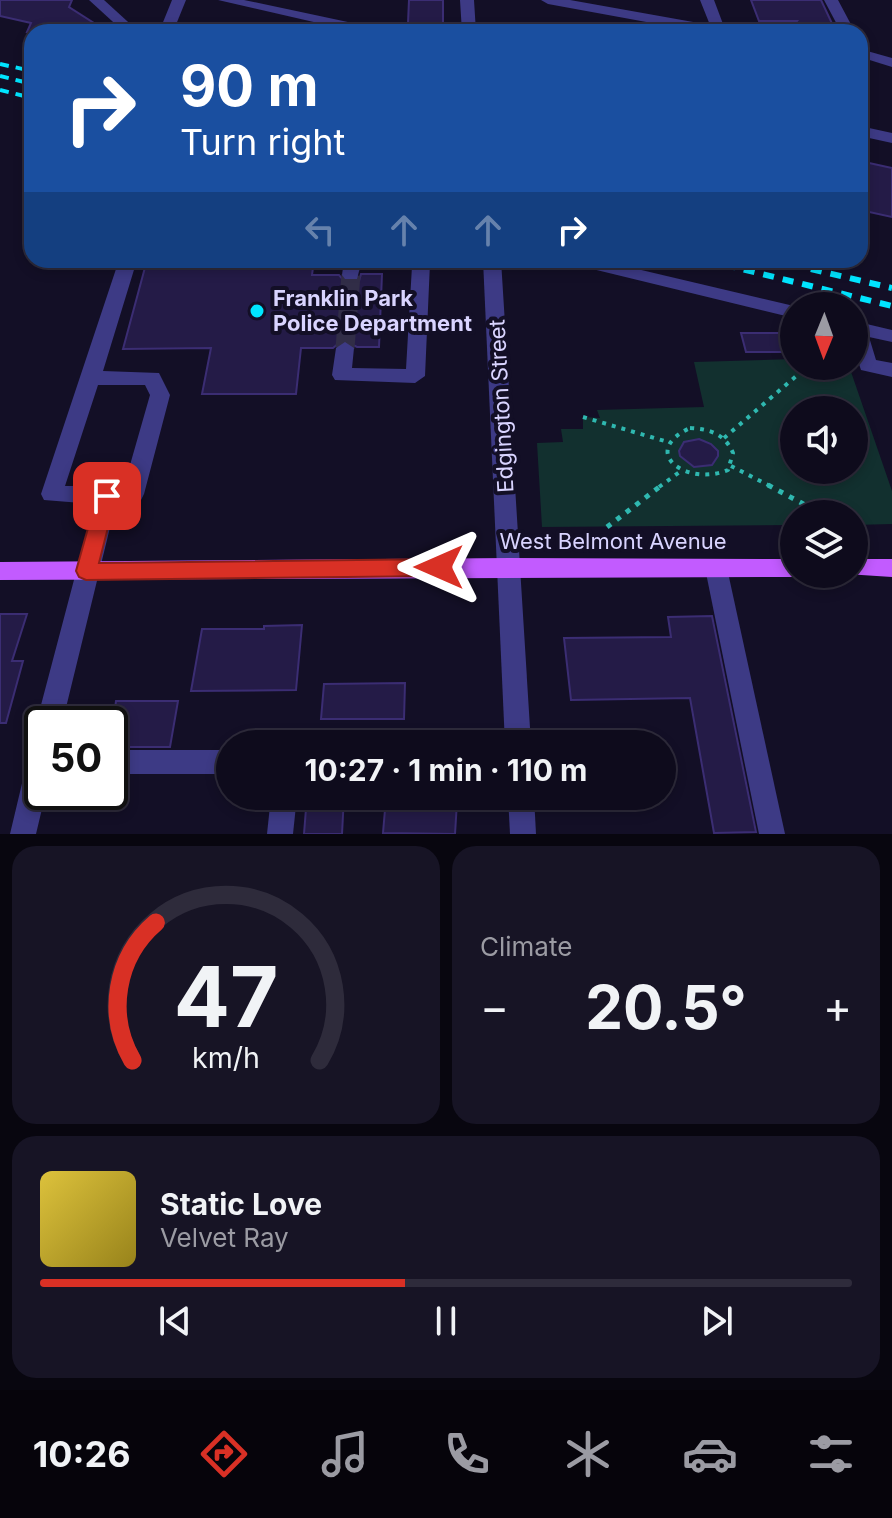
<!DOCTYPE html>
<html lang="en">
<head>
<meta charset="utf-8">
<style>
  body { margin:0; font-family:Inter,sans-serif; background:#171425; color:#f1f3f6; height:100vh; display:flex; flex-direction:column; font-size:30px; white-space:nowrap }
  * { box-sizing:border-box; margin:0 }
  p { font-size:26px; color:#9b9ba3 }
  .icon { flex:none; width:44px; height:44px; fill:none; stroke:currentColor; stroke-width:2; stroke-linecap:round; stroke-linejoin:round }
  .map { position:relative; height:834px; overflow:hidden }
  .panel { display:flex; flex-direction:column; gap:12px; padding:12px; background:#08060f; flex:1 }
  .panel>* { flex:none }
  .guide { position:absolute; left:24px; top:24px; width:844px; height:244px; border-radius:24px; box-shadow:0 4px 12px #0003,0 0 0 2px #2e2b3b; background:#1a4fa0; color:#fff; overflow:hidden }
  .needle { width:52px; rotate:181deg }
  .fabs { position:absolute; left:780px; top:292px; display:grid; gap:16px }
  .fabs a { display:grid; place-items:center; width:88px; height:88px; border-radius:50%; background:#0e0b1c; box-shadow:0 4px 12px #0003,0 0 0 2px #2e2b3b; font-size:40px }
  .speed { position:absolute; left:24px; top:706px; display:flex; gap:16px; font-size:40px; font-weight:700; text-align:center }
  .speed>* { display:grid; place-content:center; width:104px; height:104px; border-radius:50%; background:#0e0b1c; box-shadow:0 4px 12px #0003,0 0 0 2px #2e2b3b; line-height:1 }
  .speed .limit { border:4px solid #111; border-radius:12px; background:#fff; color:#111 }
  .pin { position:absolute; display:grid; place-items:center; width:68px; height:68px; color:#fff; margin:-34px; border-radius:16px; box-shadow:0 4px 12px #0006 }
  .me { position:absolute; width:88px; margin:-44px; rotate:270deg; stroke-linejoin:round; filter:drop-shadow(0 0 6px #0008) }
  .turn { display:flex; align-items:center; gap:28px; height:168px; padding:0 24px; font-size:36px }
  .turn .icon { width:104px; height:104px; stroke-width:2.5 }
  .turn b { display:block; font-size:56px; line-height:68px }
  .lanes { display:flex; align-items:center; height:76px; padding:0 24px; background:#0003; justify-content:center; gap:40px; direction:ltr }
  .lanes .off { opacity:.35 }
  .big { font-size:60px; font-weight:700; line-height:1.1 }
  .panel .card { flex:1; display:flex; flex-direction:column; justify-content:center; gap:12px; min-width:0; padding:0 28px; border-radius:24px; background:#171425 }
  .panel .dial { align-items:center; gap:0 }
  .dial svg { height:208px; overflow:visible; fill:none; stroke:#2e2b3b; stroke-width:7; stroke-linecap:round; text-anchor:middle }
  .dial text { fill:#f1f3f6; stroke:none }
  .song { display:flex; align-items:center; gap:24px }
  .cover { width:96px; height:96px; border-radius:12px; background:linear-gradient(135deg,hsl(50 70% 55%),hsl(50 70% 35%)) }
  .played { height:8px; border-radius:4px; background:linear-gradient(90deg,#d93025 45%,#2e2b3b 45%) }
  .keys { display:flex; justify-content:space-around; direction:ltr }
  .heat { display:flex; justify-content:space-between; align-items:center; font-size:44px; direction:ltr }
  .panel .tiles { flex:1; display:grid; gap:12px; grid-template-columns:1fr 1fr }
  .card:last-child { grid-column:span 2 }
  .trip { position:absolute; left:216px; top:730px; width:460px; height:80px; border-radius:40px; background:#0e0b1c; box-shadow:0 4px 12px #0003,0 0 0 2px #2e2b3b; font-weight:700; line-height:80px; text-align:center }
  .dock { display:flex; height:128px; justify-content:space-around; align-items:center; background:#06040b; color:#9b9ba3 }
  .dock .icon { width:56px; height:56px }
  .dock .on { color:#d93025 }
  .dock b { font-size:36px; color:#f1f3f6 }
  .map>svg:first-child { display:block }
  .green { fill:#12302f; fill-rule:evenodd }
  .building { fill:#241b47; stroke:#3b2d73; stroke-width:2 }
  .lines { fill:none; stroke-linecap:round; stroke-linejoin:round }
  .minor-tunnel { stroke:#312d47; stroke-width:19; stroke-dasharray:19 9; stroke-linecap:butt }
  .path-far1 { stroke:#2fb8b0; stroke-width:4; stroke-dasharray:4 6; stroke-linecap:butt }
  .path { stroke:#2fb8b0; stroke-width:5; stroke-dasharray:5 7; stroke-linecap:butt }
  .minor { fill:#3d3a85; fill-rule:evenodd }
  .major { fill:#c25bff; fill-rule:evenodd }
  .rail-far1 { stroke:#00e5ff; stroke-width:4; stroke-dasharray:9 7; stroke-linecap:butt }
  .rail { stroke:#00e5ff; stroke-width:6; stroke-dasharray:11 9; stroke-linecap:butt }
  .route { fill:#d93025; stroke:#8d1f18; stroke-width:2 }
  .poi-dot { fill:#00e5ff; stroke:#130f26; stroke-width:3 }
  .labels { text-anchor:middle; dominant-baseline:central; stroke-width:8; stroke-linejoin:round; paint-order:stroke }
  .poi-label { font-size:22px; font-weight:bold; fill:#d9d4ff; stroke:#130f26; text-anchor:start }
  .street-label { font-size:22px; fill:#d9d4ff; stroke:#130f26 }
</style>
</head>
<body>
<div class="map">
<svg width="892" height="834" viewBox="0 0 892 834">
  <rect width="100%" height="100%" fill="#130f26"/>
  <!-- green -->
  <path class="green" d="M794,359V366H849L892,491V524L854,525V514H794V525L542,527L537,443L563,442L561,429H583V417L600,418L597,410L704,407L694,362ZM794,410H854V470H794Z"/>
  <!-- building -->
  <g class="building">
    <polygon points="0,0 72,0 69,7 108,32 27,32 31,23 0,16"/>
    <polygon points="409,0 443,0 443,23 408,23"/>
    <polygon points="751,0 821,0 836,32 788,32 797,21 759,21"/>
    <polygon points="860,161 892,168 892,217 860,210"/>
    <polygon points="147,260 314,260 312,275 339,275 345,282 359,281 361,274 382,274 379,347 357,347 343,340 333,348 301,348 296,394 202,394 211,348 123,349"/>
    <polygon points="741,333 794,333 794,352 746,352"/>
    <polygon points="699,439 711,444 718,451 718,456 712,465 694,467 680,456 679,451 684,442"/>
    <polygon points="0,614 27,614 12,661 23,661 6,723 0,723"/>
    <polygon points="712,616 756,832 714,833 690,698 571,700 564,638 671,637 668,617"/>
    <polygon points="302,625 296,690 191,691 202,629 264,629 264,626"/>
    <polygon points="405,683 404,719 321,719 324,684"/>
    <polygon points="116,701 178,701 170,747 110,747"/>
    <polygon points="307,796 344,796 342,834 304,834"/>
    <polygon points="386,798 457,802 455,834 383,833"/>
  </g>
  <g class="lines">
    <!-- minor-tunnel -->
    <polyline class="minor-tunnel" points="345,348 351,275"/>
    <!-- path-far1 -->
    <g class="path-far1">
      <polyline points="583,417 668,442"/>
      <path d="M690,428C710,429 725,434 733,453L728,470C687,487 638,452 690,428Z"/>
      <polyline points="724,438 808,366"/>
      <polyline points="731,466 772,487"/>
      <polyline points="659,487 681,471"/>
    </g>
    <!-- path -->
    <g class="path">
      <polyline points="768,485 822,514"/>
      <polyline points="607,527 662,485"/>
    </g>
    <!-- minor -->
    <g class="minor">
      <polygon points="89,0 104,0 139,32 124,32"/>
      <polygon points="172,0 186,0 173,32 159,32"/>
      <polygon points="218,0 244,0 376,28 383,32 357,32"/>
      <polygon points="460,0 474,0 476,32 462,32"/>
      <polygon points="541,0 570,0 710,25 700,0 714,0 726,32 701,32 548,4"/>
      <polygon points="824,0 838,0 855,32 841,32"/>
      <polygon points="860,49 892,58 892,67 860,57"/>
      <polygon points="860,126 892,133 892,143 860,136"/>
      <path d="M119,260H137L103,371L159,373L170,395L144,494L141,500L116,503L62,724H42V733L36,724L94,504L44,500L41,494ZM98,385H145L150,395L124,486H65Z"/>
      <polygon points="344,260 362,260 357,279 345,279 342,275"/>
      <polygon points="404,260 428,260 430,263 425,376 415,383 335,380 332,375 336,348 345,342 354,348 352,368 406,369 412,266"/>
      <polygon points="483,260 501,260 531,744 505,744"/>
      <polygon points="567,260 599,260 794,306 794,318 576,265"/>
      <polygon points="854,321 892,330 892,342 869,337 876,360 892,363 892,377 861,370 854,349"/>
      <polygon points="716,559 724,562 727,568 785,834 759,834 705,568 708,562"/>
      <polygon points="42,742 42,792 46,792 36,834 10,834 29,754 33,746"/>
      <rect x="110" y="750" width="120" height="24"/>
      <polygon points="271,796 297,796 293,834 267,834"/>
      <polygon points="508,796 534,796 536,834 510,834"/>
    </g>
    <!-- major -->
    <g class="major">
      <polygon points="511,558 794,559 794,574 802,574 794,577 0,580 0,562"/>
      <polygon points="854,559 892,559 892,577 846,574 854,574"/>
    </g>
    <!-- rail-far1 -->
    <g class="rail-far1">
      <polyline points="0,64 32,71"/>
      <polyline points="0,76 32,84"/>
      <polyline points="0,90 32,98"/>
    </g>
    <!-- rail -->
    <g class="rail">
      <polyline points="705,260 892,306"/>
      <polyline points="772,260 892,288"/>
    </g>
  </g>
  <!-- route -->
  <polygon class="route" points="107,489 113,491 116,496 99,563 439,559 446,562 449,567 446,573 439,576 86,580 79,577 76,571 97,496 100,491"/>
  <!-- markers -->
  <circle class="poi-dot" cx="257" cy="311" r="8"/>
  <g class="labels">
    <!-- poi labels -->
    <g class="poi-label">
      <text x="273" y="298">Franklin Park<tspan x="273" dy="25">Police Department</tspan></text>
    </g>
    <!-- street labels -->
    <g class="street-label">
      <text transform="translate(501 406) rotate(-93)">Edgington Street</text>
      <text x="613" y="541">West Belmont Avenue</text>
    </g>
  </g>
</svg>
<div class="fabs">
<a><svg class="needle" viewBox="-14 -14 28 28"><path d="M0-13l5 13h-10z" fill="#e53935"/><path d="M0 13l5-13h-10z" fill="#9b9ba3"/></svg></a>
<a><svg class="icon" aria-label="sound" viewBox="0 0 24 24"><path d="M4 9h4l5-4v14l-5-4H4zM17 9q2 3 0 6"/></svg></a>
<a><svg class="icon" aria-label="layers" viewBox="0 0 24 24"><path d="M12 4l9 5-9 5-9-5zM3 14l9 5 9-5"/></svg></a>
</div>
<div class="speed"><div class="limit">50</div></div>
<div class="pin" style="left:107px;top:496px;background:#d93025"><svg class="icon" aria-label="arrive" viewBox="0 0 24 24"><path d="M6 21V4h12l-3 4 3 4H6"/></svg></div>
<svg class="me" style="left:439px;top:567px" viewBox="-20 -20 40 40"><path d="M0-17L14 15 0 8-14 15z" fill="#d93025" stroke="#fff" stroke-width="4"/></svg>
<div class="trip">10:27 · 1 min · 110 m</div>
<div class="guide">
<div class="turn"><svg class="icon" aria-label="right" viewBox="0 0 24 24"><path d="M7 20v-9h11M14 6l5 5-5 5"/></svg><div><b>90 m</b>Turn right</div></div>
<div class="lanes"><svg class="icon off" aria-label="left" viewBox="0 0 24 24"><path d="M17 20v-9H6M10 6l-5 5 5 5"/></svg><svg class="icon off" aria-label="ahead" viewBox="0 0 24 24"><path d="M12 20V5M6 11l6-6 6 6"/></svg><svg class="icon off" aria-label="ahead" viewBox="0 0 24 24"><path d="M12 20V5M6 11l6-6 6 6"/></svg><svg class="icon" aria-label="right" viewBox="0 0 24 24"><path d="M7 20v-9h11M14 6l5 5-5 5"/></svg></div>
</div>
</div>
<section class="panel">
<div class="tiles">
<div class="card dial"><svg viewBox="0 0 100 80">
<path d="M14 69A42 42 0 1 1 86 69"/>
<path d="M14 69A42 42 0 0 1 23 16" stroke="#d93025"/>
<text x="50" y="56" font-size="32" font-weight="700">47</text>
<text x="50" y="72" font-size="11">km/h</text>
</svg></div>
<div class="card"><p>Climate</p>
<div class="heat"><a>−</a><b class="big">20.5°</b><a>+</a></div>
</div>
<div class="card">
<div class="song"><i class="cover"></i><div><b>Static Love</b><p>Velvet Ray</p></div></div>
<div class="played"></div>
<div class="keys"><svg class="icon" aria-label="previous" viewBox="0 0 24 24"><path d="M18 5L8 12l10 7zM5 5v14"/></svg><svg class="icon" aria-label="pause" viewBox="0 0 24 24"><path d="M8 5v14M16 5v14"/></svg><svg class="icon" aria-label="next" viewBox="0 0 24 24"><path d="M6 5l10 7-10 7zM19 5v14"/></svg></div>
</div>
</div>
</section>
<nav class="dock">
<b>10:26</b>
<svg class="icon on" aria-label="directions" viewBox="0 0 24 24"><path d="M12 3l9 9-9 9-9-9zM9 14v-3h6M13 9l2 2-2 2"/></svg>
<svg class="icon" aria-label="music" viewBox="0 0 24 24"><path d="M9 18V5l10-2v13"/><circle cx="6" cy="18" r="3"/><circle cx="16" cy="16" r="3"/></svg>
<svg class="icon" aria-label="phone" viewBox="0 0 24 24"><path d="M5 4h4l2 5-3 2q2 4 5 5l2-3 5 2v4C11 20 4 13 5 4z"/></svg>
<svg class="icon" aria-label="climate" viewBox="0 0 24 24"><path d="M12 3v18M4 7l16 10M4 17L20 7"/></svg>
<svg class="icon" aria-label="car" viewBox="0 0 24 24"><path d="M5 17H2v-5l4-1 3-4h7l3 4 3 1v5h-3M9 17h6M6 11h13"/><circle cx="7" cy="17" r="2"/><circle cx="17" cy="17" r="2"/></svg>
<svg class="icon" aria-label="filters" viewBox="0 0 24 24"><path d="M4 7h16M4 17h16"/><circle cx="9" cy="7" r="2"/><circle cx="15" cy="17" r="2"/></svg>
</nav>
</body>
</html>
